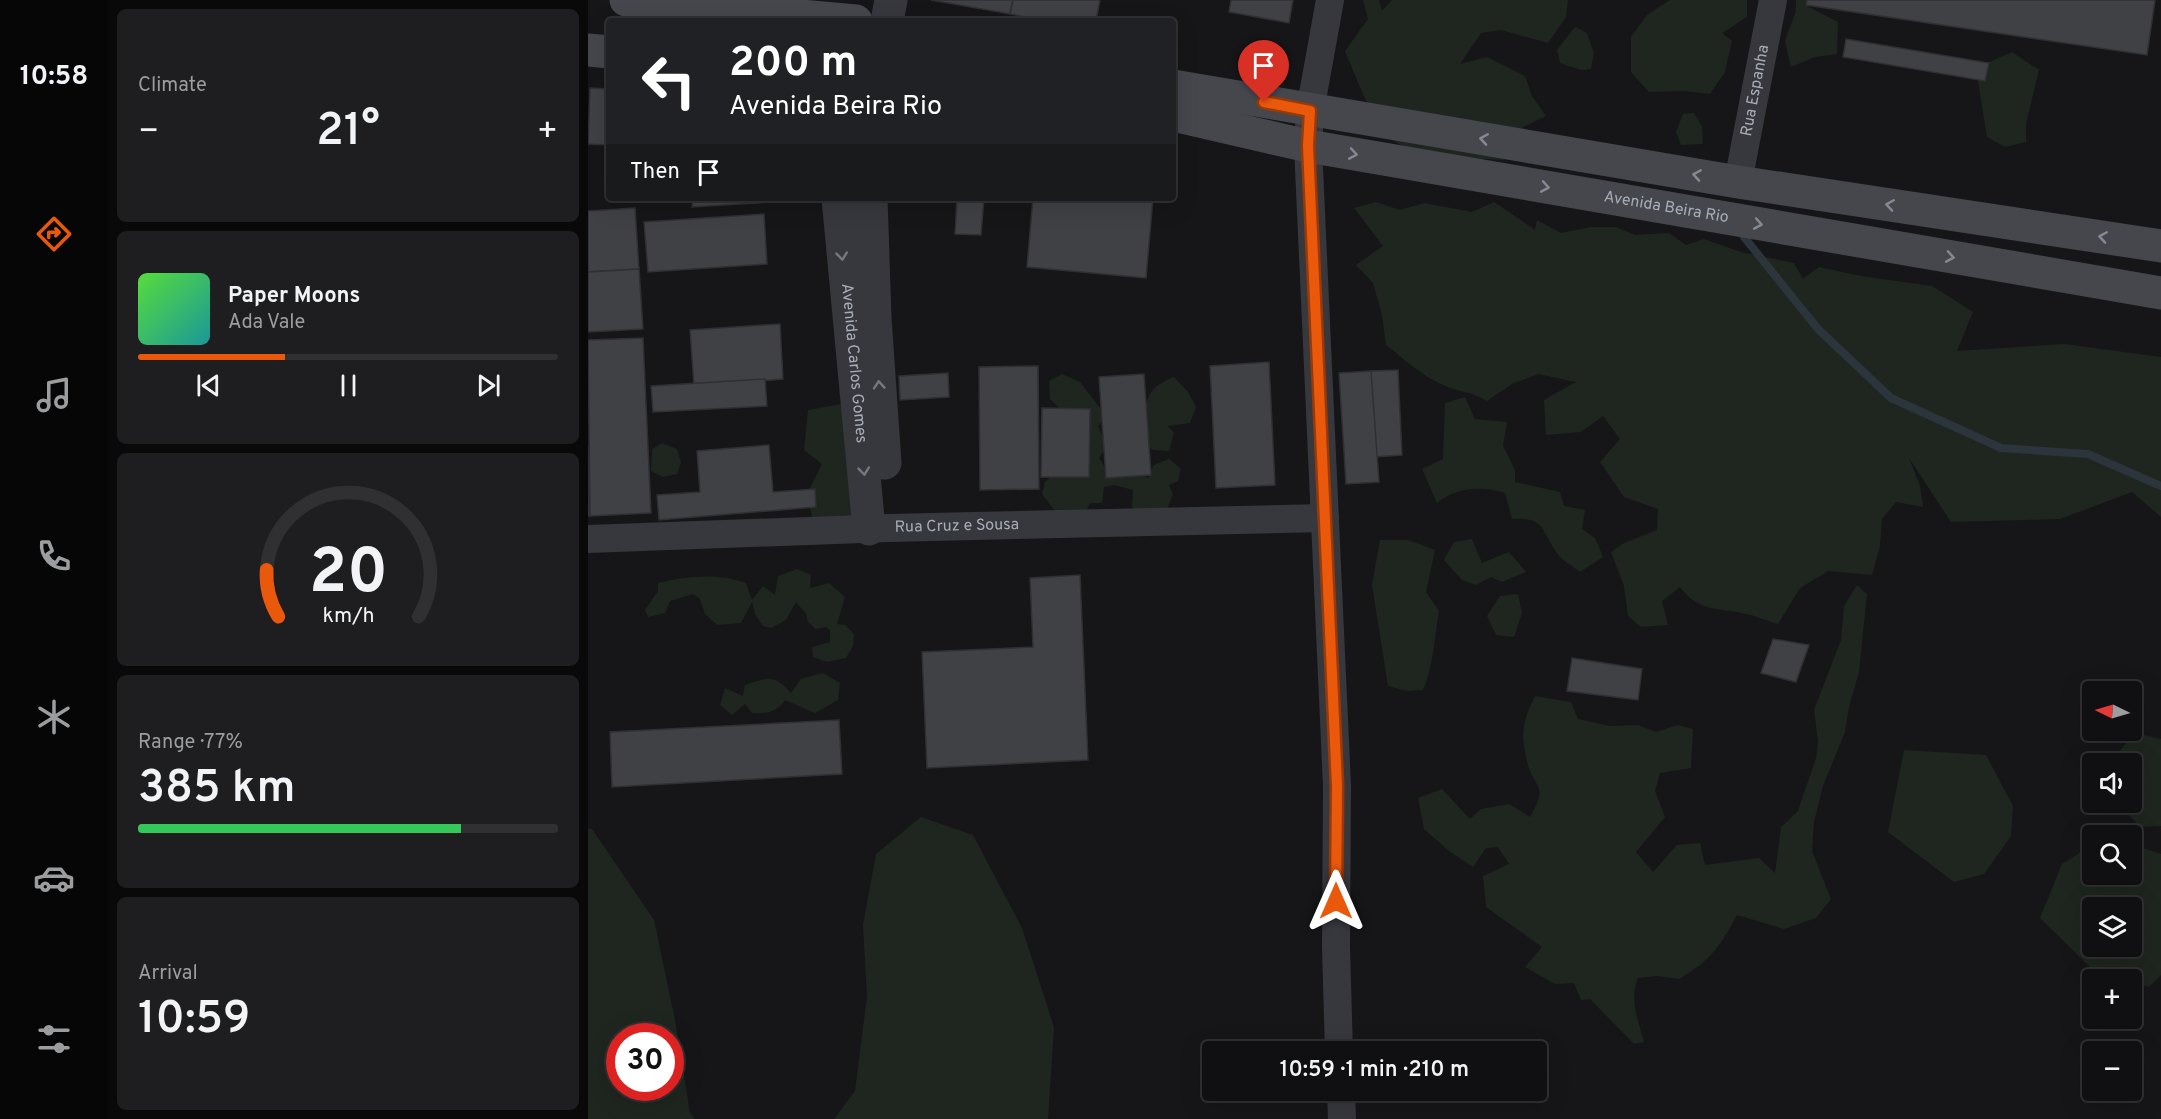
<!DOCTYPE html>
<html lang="en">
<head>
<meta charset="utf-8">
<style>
  body { margin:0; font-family:Overpass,sans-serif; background:#1e1e20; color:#f1f3f6; height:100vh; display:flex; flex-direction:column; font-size:22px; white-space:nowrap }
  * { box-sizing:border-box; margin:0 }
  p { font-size:20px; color:#9c9d9f }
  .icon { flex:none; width:33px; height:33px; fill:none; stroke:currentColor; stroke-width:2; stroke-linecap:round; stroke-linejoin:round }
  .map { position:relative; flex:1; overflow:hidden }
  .details { display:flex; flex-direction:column; gap:9px; padding:9px; background:#09090a; width:480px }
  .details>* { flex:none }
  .hud { position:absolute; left:18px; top:18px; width:570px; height:183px; border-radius:6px; box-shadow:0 6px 24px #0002,0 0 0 2px #303032; background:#202124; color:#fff; overflow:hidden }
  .needle { width:39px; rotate:275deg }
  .buttons { position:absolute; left:1494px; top:681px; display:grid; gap:12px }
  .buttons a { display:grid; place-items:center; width:60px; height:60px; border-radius:6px; background:#101012; box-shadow:0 6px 24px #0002,0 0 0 2px #303032; font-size:30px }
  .speed { position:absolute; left:18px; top:1023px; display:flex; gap:12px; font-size:30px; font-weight:700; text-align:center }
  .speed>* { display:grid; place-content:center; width:78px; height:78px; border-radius:50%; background:#101012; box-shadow:0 6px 24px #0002,0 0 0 2px #303032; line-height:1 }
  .speed .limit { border:9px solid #d22; background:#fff; color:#111 }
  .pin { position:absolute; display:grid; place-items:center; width:51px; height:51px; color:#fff; margin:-62px -26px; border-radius:50% 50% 50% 0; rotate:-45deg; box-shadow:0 0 6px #0007 }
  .pin .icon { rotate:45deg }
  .me { position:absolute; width:66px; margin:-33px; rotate:0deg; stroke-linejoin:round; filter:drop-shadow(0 0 4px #0008) }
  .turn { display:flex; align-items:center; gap:21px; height:126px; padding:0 24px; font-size:27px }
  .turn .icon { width:78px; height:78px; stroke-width:2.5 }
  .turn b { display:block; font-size:42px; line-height:51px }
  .then { display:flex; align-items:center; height:57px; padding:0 24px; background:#0003; gap:12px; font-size:22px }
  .big { font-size:45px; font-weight:600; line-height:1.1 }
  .details .card { flex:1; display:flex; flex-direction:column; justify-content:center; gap:9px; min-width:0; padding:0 21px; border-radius:9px; background:#1e1e20 }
  .details .dial { align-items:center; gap:0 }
  .dial svg { height:156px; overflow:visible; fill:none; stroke:#303032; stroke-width:7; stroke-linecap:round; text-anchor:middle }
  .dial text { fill:#f1f3f6; stroke:none }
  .song { display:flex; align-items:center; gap:18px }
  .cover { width:72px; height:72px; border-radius:9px; background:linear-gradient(135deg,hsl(110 70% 55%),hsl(180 70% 35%)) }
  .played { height:6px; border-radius:3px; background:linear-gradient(90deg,#ea580c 35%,#303032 35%) }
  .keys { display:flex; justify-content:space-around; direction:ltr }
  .heat { display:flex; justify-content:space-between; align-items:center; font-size:33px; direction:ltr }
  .charge { height:9px; border-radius:4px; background:linear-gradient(90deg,#34c759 77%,#303032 0) }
  .trip { position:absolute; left:614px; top:1041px; width:345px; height:60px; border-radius:6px; background:#101012; box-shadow:0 6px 24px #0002,0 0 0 2px #303032; font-weight:600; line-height:60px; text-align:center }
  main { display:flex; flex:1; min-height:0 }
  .dock { display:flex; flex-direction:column; width:108px; justify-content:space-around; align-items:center; background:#060607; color:#9c9d9f }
  .dock .icon { width:42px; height:42px }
  .dock .active { color:#ea580c }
  .dock b { font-size:27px; color:#f1f3f6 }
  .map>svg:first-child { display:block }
  .green { fill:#1e261f; fill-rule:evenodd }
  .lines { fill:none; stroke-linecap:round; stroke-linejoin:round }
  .stream { stroke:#2c353c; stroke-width:8 }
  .building { fill:#404145; stroke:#303034; stroke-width:1.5 }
  .minor { stroke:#37383d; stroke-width:28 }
  .tertiary { stroke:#37383d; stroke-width:33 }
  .secondary { stroke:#45474d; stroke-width:33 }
  .oneway { stroke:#858993 }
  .oneway2 { stroke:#757881 }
  .route-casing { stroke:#983908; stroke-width:15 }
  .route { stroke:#ea580c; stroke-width:10 }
  .labels { text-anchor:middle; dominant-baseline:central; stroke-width:6; stroke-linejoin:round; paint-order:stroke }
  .street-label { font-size:16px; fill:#a8adb8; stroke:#111113 }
</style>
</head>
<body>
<main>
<nav class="dock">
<b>10:58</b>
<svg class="icon active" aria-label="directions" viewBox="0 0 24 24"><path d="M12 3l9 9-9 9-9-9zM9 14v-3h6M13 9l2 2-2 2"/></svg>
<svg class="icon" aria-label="music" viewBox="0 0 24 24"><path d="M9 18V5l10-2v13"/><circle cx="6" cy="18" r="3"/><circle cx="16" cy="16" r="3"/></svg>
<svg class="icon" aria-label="phone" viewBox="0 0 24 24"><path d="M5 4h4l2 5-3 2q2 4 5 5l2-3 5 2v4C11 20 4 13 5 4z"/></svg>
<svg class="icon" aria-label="climate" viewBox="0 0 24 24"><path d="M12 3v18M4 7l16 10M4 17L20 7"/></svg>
<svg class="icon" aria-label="car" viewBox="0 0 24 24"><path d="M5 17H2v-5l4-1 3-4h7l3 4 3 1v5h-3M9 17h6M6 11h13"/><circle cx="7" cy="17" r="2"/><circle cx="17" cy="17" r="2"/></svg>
<svg class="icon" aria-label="filters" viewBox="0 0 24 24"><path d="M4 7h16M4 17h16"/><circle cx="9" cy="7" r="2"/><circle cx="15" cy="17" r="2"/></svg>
</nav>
<section class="details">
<div class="card"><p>Climate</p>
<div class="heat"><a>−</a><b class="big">21°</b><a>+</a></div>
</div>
<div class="card">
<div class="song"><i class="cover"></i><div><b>Paper Moons</b><p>Ada Vale</p></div></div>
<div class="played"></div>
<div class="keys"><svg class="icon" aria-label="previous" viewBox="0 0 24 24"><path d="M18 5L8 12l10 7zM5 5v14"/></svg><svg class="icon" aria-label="pause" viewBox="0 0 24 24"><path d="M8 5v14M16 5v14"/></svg><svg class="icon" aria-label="next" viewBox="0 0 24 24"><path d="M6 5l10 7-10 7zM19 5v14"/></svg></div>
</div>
<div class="card dial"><svg viewBox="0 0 100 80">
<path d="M14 69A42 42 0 1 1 86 69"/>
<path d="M14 69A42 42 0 0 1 8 45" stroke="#ea580c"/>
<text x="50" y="56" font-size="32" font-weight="700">20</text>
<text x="50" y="72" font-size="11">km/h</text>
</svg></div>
<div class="card"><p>Range · 77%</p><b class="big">385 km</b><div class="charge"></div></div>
<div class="card"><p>Arrival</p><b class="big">10:59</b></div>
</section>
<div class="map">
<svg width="1573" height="1119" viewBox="0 0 1573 1119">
  <rect width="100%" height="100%" fill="#161618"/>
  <!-- green -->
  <g class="green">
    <path d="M775,0H791L794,11L804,0H980L978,17L960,43L913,30L893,33L872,64L899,57L937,76L944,96L958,116L935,127L916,160C883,158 827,159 800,137C787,127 764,68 757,51L780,19Z"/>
    <polygon points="1082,0 1159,0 1159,17 1134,33 1144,41 1137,72 1122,94 1096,91 1061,92 1043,72 1043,37 1059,15"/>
    <polygon points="1208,0 1221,0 1219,6 1250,22 1249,54 1227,57 1203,67 1197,41 1208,11"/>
    <polygon points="987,27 999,33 1006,53 1003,69 993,70 972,63 969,50"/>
    <polygon points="1424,52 1451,70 1438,124 1438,142 1417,147 1399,137 1388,68"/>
    <polygon points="1106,113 1114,126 1115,144 1093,145 1088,132 1095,114"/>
    <path d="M788,202L812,210L836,203L884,212L906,202L947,230L949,220L973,233L1003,227H1028L1047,235L1081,233L1098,245L1116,239L1153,252L1206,263L1215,279L1231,267L1273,276L1344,286L1385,312L1369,351L1476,344L1573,357V517L1544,492L1472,519L1363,522L1321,458L1332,486L1335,507L1308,502L1294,519L1292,546L1284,575L1240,571L1212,588L1190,624C1177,620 1163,614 1149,612C1123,608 1109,609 1092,587L1074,601L1080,625L1053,627L1040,616L1036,586L1023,552L1036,543L1069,530L1070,509L1036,497L1012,462L1032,439L1015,416L993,432L958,435L956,400L988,382L950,374L924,384L899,401C885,392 870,392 855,385C834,376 816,359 798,345L794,315L785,283L768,265L795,246L766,208Z"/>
    <path d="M474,374L492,382L519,417L510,426L519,446L511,458L524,478C538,471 547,470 560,478L566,465L581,459L593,469L590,481L581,485L585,494L579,509L549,511L544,507L545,490L526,485L516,487L514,503H502L496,515L467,511L454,494L457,482L470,471L501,477C502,436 490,427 462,399L461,381Z"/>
    <path d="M586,377L600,392L608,407L602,423L579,426L586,432L581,451L566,450L553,444C566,414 544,393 586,377Z"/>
    <path d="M877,397L887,419L919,422L915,446L927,470V482L972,492L976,506L997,510L994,529L1007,538L1015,557L992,572C985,566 974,561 969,553C953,531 958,517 924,519L917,493C893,486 869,487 849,503L834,469L855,459L857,403Z"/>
    <polygon points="259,403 272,517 225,521 219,494 234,464 216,450 220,410"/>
    <polygon points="74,443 89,449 93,462 89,474 75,477 63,471 64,449"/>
    <polygon points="884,539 894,563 921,552 938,572 914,582 903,577 888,585 874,580 856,560 866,542"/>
    <path d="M792,540H820L847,550L838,592L851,611C846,637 846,665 835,690L819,691L800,686L784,585Z"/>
    <path d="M209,569L223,575L222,588L241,583L257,597L249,624L257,625L266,634L265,646L258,658L239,662L225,657L224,647L242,642V630L238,627L228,629L220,622L218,614L208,602L198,620L183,628L175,626L167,614L164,602L153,623L129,625L117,614L112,599L105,594L82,601L77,613L60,617L57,610L70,591V583C100,576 129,573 158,583L164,600L175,586L187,595L190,576Z"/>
    <path d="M1269,585L1279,594L1271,672L1261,707L1257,732L1235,786L1226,822L1224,851L1243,899L1228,918L1196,929L1149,915C1131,948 1124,959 1091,979L1069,976L1050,978C1041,1000 1050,1019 1056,1042L1046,1044L1002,999L993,1000L986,983L967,984L937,967L954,947L898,907L895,876L921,864L910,847L898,848L885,867L861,851L836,829L830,798L854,789L882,819L893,809L921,804L942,817C962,783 945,789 939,761C932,734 935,720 947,696L983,702L990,719L1022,726L1050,725L1068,732L1090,725L1105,729L1103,768L1072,773L1067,791L1077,817L1048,852L1065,872L1089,845L1112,843L1117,865L1171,858L1187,873L1193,827L1210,811L1228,758L1230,741L1226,710L1253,640L1256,606Z"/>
    <polygon points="930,594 934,613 926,637 908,635 899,616 912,596"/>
    <path d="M235,673L252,683L250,700L227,713L197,700C191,711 176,715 164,713L157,704L144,715L132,705L137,688L155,696L157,685C180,677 186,674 203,693L213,679Z"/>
    <polygon points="1547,733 1573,739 1573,826 1553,827 1528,803 1544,802 1544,764 1521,763"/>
    <polygon points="1316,750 1398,755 1425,806 1423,836 1396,874 1366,882 1300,832"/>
    <polygon points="333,817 385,835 434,928 466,1027 460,1119 246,1119 267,1091 279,996 275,925 288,854"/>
    <path d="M0,829H4L66,920L87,1020L102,1113L107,1119H0ZM32,1036H82V1088H32Z"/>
    <path d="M1544,844L1573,854V975L1561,987L1502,967L1452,918L1474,864L1504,845V874H1544ZM1504,908H1544V946H1504Z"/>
  </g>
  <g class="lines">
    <!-- stream -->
    <polyline class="stream" points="1156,237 1230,329 1303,398 1413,448 1500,454 1573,486"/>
  </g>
  <!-- building -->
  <g class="building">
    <polygon points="343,0 425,0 422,14"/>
    <polygon points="425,0 512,0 508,21 458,21 422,14"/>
    <polygon points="643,0 705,0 701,23 641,12"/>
    <polygon points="1219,0 1567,0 1559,55 1218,5"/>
    <polygon points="1258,39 1401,63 1397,81 1255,57"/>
    <polygon points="2,88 21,89 21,145 0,144"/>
    <polygon points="105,198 199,198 199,201 104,207"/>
    <polygon points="369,198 396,198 393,235 367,234"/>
    <polygon points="445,198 509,200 509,198 565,198 558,278 439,267"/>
    <polygon points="47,208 51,269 0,272 0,211"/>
    <polygon points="176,214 179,264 60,272 56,222"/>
    <polygon points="51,269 55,329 0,332 0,272"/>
    <polygon points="192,324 195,379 106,386 102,330"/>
    <polygon points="55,338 63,513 2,516 0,340"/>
    <polygon points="681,362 687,485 628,488 622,366"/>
    <polygon points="450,366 451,489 392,490 391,367"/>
    <polygon points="810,370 814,455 786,457 783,371"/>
    <polygon points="783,371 791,482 758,484 751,373"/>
    <polygon points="360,373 361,397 312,400 311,376"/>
    <polygon points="556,374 563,475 518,478 511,377"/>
    <polygon points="177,379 179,406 65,412 63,386"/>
    <polygon points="454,408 502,409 501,477 453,477"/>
    <polygon points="0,445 2,516 0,516"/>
    <polygon points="181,445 185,492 227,489 228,507 71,520 69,495 112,492 109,451"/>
    <polygon points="492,575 500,760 339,768 334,652 445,647 442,578"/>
    <polygon points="1185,639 1221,645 1208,682 1173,673"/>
    <polygon points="984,658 1054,669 1050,700 979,691"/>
    <polygon points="251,720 254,774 24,787 22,732"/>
  </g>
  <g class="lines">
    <!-- minor -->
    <g class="minor">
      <polyline points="742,0 722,111 720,146 749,786 748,947 751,1052"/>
      <path id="s1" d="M1150,182L1185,0"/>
      <path id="s2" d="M0,539L301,528L737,518"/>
      <polyline points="753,1090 754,1119"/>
    </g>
    <!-- tertiary -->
    <g class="tertiary">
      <polyline points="299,21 303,0"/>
      <path id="s3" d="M250,198L281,529"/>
      <polyline points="283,198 287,318 297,463"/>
    </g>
    <!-- secondary -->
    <g class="secondary">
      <polyline points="38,0 268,21"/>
      <polyline points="0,50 21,52"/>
      <polyline points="585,86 1150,182 1573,246"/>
      <path id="s4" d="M585,115L720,146L1573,293"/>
    </g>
  </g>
  <!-- one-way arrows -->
  <defs><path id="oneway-chevron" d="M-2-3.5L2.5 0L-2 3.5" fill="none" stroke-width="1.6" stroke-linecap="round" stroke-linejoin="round" transform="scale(1.5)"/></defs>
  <g class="oneway">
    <use href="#oneway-chevron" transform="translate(896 139) rotate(-171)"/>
    <use href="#oneway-chevron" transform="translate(765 154) rotate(10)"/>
    <use href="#oneway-chevron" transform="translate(1109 175) rotate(-171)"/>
    <use href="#oneway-chevron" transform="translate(957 187) rotate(10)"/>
    <use href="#oneway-chevron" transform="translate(1302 205) rotate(-171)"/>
    <use href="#oneway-chevron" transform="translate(1170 224) rotate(10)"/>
    <use href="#oneway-chevron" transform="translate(1515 237) rotate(-171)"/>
    <use href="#oneway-chevron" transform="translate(1362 257) rotate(10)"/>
  </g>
  <g class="oneway2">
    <use href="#oneway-chevron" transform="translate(254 256) rotate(84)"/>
    <use href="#oneway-chevron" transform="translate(291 385) rotate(-94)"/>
    <use href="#oneway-chevron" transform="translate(276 471) rotate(84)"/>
  </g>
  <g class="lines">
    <!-- route casing -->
    <g class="route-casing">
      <polyline id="route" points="676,102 722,111 720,146 749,786 748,901"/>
    </g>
    <!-- route -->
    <use href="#route" class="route"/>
  </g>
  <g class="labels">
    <!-- street labels -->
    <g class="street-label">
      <text stroke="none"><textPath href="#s1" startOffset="93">Rua Espanha</textPath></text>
      <text stroke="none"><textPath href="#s4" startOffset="502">Avenida Beira Rio</textPath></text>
      <text stroke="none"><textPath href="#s3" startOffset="166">Avenida Carlos Gomes</textPath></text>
      <text stroke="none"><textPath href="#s2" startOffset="369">Rua Cruz e Sousa</textPath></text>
    </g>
  </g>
</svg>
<div class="buttons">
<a><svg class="needle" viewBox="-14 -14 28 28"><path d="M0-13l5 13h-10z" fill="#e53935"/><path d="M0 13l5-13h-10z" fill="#9c9d9f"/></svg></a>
<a><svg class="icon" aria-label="sound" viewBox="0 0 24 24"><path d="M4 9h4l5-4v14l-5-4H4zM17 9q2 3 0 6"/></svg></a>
<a><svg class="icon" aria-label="search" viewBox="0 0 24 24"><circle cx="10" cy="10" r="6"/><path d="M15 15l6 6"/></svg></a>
<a><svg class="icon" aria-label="layers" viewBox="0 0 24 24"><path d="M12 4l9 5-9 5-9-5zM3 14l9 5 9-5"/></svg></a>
<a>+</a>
<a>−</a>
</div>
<div class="speed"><div class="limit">30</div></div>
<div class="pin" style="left:676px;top:102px;background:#d93025"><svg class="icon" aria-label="arrive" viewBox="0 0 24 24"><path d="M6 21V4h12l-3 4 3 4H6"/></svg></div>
<svg class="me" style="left:748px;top:901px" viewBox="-20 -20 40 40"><path d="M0-17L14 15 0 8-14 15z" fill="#ea580c" stroke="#fff" stroke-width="4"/></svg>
<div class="trip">10:59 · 1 min · 210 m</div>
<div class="hud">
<div class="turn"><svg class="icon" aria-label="left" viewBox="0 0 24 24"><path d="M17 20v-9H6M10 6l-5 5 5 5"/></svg><div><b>200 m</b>Avenida Beira Rio</div></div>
<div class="then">Then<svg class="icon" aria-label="arrive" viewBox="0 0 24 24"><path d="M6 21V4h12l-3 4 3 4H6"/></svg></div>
</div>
</div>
</main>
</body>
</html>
